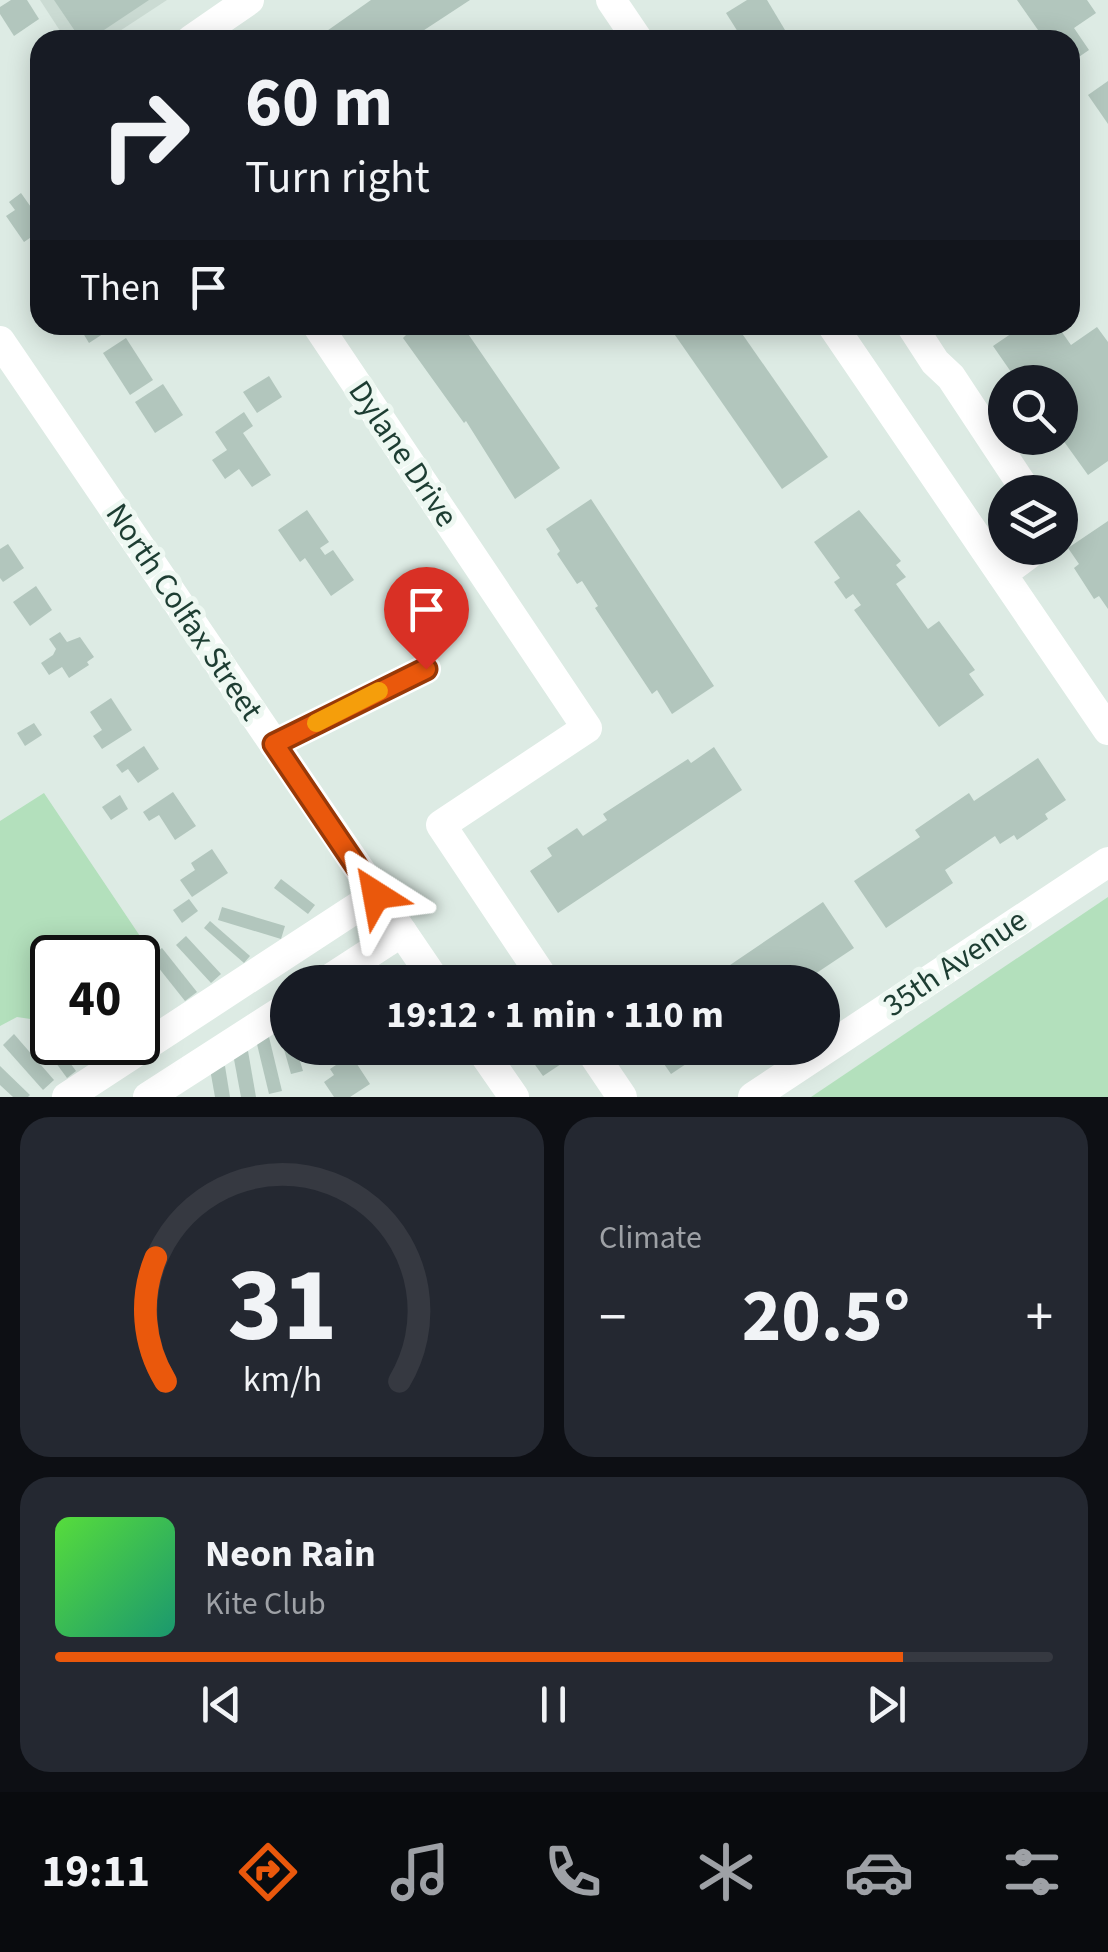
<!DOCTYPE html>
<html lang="en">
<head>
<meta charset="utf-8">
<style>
  body { margin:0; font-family:"Source Sans 3",sans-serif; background:#242831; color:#f1f3f6; height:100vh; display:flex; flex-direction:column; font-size:38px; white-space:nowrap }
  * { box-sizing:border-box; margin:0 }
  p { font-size:32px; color:#9ea1a6 }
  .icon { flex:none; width:55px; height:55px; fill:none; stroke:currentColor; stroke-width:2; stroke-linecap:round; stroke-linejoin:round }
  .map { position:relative; height:1097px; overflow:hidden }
  .panel { display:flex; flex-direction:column; gap:20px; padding:20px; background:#0d0f14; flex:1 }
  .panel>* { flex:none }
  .guide { position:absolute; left:30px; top:30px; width:1050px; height:305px; border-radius:30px; box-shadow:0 5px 25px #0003; background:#171b24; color:#f1f3f6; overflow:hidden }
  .buttons { position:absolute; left:988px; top:365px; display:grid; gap:20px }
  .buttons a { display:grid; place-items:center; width:90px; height:90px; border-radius:50%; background:#171b24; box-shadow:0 5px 25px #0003; font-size:50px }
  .speed { position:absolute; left:30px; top:935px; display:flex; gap:20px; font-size:50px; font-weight:700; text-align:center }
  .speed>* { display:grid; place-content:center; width:130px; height:130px; border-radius:50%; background:#171b24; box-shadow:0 5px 25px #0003; line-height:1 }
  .speed .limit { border:5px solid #111; border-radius:15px; background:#fff; color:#111 }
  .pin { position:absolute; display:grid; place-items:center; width:85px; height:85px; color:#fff; margin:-102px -42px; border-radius:50% 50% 50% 0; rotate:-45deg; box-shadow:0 0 10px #0007 }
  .pin .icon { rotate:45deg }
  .me { position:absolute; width:110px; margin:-55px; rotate:326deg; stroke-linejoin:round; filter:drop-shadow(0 0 8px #0008) }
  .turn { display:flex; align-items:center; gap:35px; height:210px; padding:0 50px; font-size:45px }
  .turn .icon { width:130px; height:130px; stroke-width:2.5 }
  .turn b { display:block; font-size:70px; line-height:85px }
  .then { display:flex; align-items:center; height:95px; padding:0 50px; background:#0003; gap:20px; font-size:38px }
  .big { font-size:75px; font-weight:700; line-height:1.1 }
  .panel .widget { flex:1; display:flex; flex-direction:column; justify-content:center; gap:15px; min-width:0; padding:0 35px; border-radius:30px; background:#242831 }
  .panel .dial { align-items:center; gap:0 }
  .dial svg { height:260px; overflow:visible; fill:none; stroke:#363941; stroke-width:7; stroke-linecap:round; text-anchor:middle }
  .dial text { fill:#f1f3f6; stroke:none }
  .song { display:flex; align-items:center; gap:30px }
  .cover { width:120px; height:120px; border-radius:15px; background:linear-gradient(135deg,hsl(110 70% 55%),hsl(160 70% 35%)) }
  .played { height:10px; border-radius:5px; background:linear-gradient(90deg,#ea580c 85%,#363941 85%) }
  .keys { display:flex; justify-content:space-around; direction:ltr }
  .heat { display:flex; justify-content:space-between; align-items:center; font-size:55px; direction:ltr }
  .panel .tiles { flex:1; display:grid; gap:20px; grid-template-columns:1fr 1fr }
  .widget:last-child { grid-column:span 2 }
  .trip { position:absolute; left:270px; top:965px; width:570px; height:100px; border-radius:50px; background:#171b24; box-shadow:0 5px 25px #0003; font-weight:700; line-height:100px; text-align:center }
  .tab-bar { display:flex; height:160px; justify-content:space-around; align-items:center; background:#090b0e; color:#9ea1a6 }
  .tab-bar .icon { width:70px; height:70px }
  .tab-bar .selected { color:#ea580c }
  .tab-bar b { font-size:45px; color:#f1f3f6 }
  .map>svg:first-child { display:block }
  .built { fill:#cbdbd3 }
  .green { fill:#b3e0bc }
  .building { fill:#b2c6bd }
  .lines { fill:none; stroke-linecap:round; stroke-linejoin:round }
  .minor { stroke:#fff; stroke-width:30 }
  .route-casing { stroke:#983908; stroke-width:25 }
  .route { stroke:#ea580c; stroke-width:18 }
  .slow { stroke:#f59e0b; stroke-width:18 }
  .labels { text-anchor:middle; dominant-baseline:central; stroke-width:10; stroke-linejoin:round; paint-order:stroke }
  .street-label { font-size:32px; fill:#1d3d32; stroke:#eef8f2 }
</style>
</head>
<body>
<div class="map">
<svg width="1108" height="1097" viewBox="0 0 1108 1097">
  <rect width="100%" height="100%" fill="#ddebe4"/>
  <!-- built -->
  <polygon class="built" points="40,0 167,0 106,40 66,40"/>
  <!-- green -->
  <g class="green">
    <polygon points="44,793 150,951 138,959 52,958 52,1015 44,1021 17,1017 0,1026 0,821"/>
    <polygon points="1108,897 1108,1097 811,1097"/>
  </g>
  <!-- building -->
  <g class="building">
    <polygon points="11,0 27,0 39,19 14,36 0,14 0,7"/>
    <polygon points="54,0 149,0 89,40 81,40"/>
    <polygon points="371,0 470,0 409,40 314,40"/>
    <polygon points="747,0 767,0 791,40 743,40 726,13"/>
    <polygon points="1017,0 1087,0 1096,13 1074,28 1089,50 1070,63 1070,40 1045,40"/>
    <polygon points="1108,81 1108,124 1088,95"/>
    <polygon points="21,193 40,220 40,231 24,242 6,216 15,210 9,202"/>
    <polygon points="78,325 110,325 112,328 89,343"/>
    <polygon points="401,325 462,325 560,468 515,499 466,421 464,423 403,338 407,334"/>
    <polygon points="668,325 736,325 828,457 782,489"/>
    <polygon points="1024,325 1057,325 1071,345 1097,327 1108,342 1108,461 1088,475 1060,436 1060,382 1040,382 1035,375 1018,382 993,346"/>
    <polygon points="126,338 153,380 130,395 103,353"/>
    <polygon points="269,376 282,397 257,413 243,392"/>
    <polygon points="163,384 183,415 155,433 135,402"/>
    <polygon points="244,412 253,426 243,433 271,475 252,487 239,469 225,479 212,460 227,450 215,432"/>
    <polygon points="591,499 714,686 672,714 657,690 652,694 595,608 598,606 582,581 577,584 557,554 560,551 546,529"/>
    <polygon points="307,510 329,542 320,548 325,555 333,550 354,580 331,596 305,558 300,562 278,530"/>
    <polygon points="859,510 901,561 896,565 906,577 896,584 928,629 939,621 975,670 969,674 984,695 939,727 854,610 861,605 853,594 846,599 834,582 840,578 814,542"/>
    <polygon points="1108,521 1108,609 1099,596 1094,599 1074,568 1079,564 1068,548"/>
    <polygon points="8,544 24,568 3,582 0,578 0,549"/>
    <polygon points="36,586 52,610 30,626 13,602"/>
    <polygon points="60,632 67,642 80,637 94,657 87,662 89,665 69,678 62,667 49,675 41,663 53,655 56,649 49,639"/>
    <polygon points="111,698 132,730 102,749 93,736 102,730 90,712"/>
    <polygon points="34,723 42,735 25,746 17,733"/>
    <polygon points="144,746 159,769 138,783 128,769 122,773 116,765"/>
    <polygon points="714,747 742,790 558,913 530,871 552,856 547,848 577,828 583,836 607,820 603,814 688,759 691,763"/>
    <polygon points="1038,758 1066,800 1045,814 1048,819 1017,840 1014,835 1000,844 995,836 945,870 953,883 886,928 854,881 920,837 915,830 969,793 974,801"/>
    <polygon points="173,792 196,826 175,840 159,815 149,821 143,812"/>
    <polygon points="120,795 128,809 111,820 102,807"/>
    <polygon points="212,849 228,873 192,897 180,880 195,870 191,863"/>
    <polygon points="281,879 315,905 308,914 274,888"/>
    <polygon points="189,899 198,911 182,923 173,910"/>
    <polygon points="823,902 854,948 803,982 798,980 794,982 705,982"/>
    <polygon points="222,907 285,926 281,939 218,920"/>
    <polygon points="210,921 250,956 244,963 204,928"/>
    <polygon points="186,936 221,974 211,983 176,945"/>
    <polygon points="162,948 197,992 185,1001 150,957"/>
    <polygon points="288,1025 288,1048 296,1048 303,1071 291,1074 278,1028"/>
    <polygon points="43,1026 76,1071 67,1078 34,1033"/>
    <polygon points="14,1034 54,1080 43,1090 3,1045"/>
    <polygon points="269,1037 282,1091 269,1094 256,1040"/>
    <polygon points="69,1042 87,1042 96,1055 85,1064"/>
    <polygon points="523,1048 571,1048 576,1054 543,1076"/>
    <polygon points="653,1048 710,1048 671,1074"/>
    <polygon points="248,1051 256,1097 241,1097 233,1054"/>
    <polygon points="351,1055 370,1084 350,1097 334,1097 324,1082 334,1075 330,1069"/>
    <polygon points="0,1066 30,1095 28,1097 13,1097 0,1085"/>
    <polygon points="225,1066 230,1097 215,1097 210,1069"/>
  </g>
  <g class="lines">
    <!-- minor -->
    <g class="minor">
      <polyline points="611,0 638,40"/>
      <polyline points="191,40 249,0"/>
      <polyline points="317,325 587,728 441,825 546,982"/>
      <polyline points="832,325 1108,730"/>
      <polyline points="911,325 935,362 951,377 1027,492"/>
      <polyline points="0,341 436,982"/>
      <polyline points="1002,574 1037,548"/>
      <polyline points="274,744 426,669"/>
      <polyline points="325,982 402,932"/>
      <polyline points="480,1048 514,1097"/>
      <polyline points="589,1048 622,1097"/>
      <polyline points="67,1097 376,895"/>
      <polyline points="148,1097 288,1007"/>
      <polyline points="753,1097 1108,862"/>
    </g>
  </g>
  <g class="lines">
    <!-- route casing -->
    <g class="route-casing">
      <polyline id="route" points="376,895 274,744 426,669"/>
    </g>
    <!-- route -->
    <use href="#route" class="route"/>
    <!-- slow -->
    <polyline class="slow" points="316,723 379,691"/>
  </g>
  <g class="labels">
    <!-- street labels -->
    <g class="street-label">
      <text transform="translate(403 454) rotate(56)">Dylane Drive</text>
      <text transform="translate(184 612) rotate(56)">North Colfax Street</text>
      <text transform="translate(955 963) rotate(-34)">35th Avenue</text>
    </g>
  </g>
</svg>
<div class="buttons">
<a><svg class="icon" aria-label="search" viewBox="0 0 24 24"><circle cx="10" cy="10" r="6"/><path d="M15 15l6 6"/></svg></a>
<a><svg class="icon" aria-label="layers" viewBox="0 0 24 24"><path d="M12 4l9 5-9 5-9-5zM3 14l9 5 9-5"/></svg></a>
</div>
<div class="speed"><div class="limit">40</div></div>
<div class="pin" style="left:426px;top:669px;background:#d93025"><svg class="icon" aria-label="arrive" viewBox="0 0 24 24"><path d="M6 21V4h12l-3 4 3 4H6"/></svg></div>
<svg class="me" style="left:376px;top:895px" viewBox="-20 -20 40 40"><path d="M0-17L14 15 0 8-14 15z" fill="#ea580c" stroke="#fff" stroke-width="4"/></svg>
<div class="trip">19:12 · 1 min · 110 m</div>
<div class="guide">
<div class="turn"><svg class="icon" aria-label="right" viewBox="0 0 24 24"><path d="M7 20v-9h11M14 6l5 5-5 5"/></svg><div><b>60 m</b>Turn right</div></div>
<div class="then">Then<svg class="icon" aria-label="arrive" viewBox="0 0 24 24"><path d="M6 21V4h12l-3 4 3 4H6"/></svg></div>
</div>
</div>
<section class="panel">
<div class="tiles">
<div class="widget dial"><svg viewBox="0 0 100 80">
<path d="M14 69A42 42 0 1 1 86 69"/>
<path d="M14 69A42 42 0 0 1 11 31" stroke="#ea580c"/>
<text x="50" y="56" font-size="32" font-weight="700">31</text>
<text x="50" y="72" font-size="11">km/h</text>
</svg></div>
<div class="widget"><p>Climate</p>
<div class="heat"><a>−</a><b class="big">20.5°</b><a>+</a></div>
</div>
<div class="widget">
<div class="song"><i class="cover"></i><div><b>Neon Rain</b><p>Kite Club</p></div></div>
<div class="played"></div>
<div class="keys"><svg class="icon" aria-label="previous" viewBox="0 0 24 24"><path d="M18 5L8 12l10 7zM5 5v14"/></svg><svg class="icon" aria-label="pause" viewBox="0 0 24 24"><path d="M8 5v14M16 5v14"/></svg><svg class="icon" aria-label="next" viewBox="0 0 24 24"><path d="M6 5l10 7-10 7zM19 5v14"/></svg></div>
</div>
</div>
</section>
<nav class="tab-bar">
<b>19:11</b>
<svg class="icon selected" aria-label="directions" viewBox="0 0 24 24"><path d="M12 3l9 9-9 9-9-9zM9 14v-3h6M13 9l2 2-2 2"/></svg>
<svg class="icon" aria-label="music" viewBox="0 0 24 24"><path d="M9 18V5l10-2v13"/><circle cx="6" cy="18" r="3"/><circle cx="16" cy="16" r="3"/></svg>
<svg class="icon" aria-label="phone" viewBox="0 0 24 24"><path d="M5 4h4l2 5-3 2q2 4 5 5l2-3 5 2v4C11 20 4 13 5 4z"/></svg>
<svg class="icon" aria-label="climate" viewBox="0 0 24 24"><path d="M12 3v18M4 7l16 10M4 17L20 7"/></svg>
<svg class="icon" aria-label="car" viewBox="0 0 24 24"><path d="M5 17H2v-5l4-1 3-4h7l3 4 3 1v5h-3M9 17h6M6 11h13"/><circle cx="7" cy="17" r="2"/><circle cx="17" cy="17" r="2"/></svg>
<svg class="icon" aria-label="filters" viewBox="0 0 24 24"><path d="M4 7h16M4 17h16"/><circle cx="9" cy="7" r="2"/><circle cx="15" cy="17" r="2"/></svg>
</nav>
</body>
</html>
